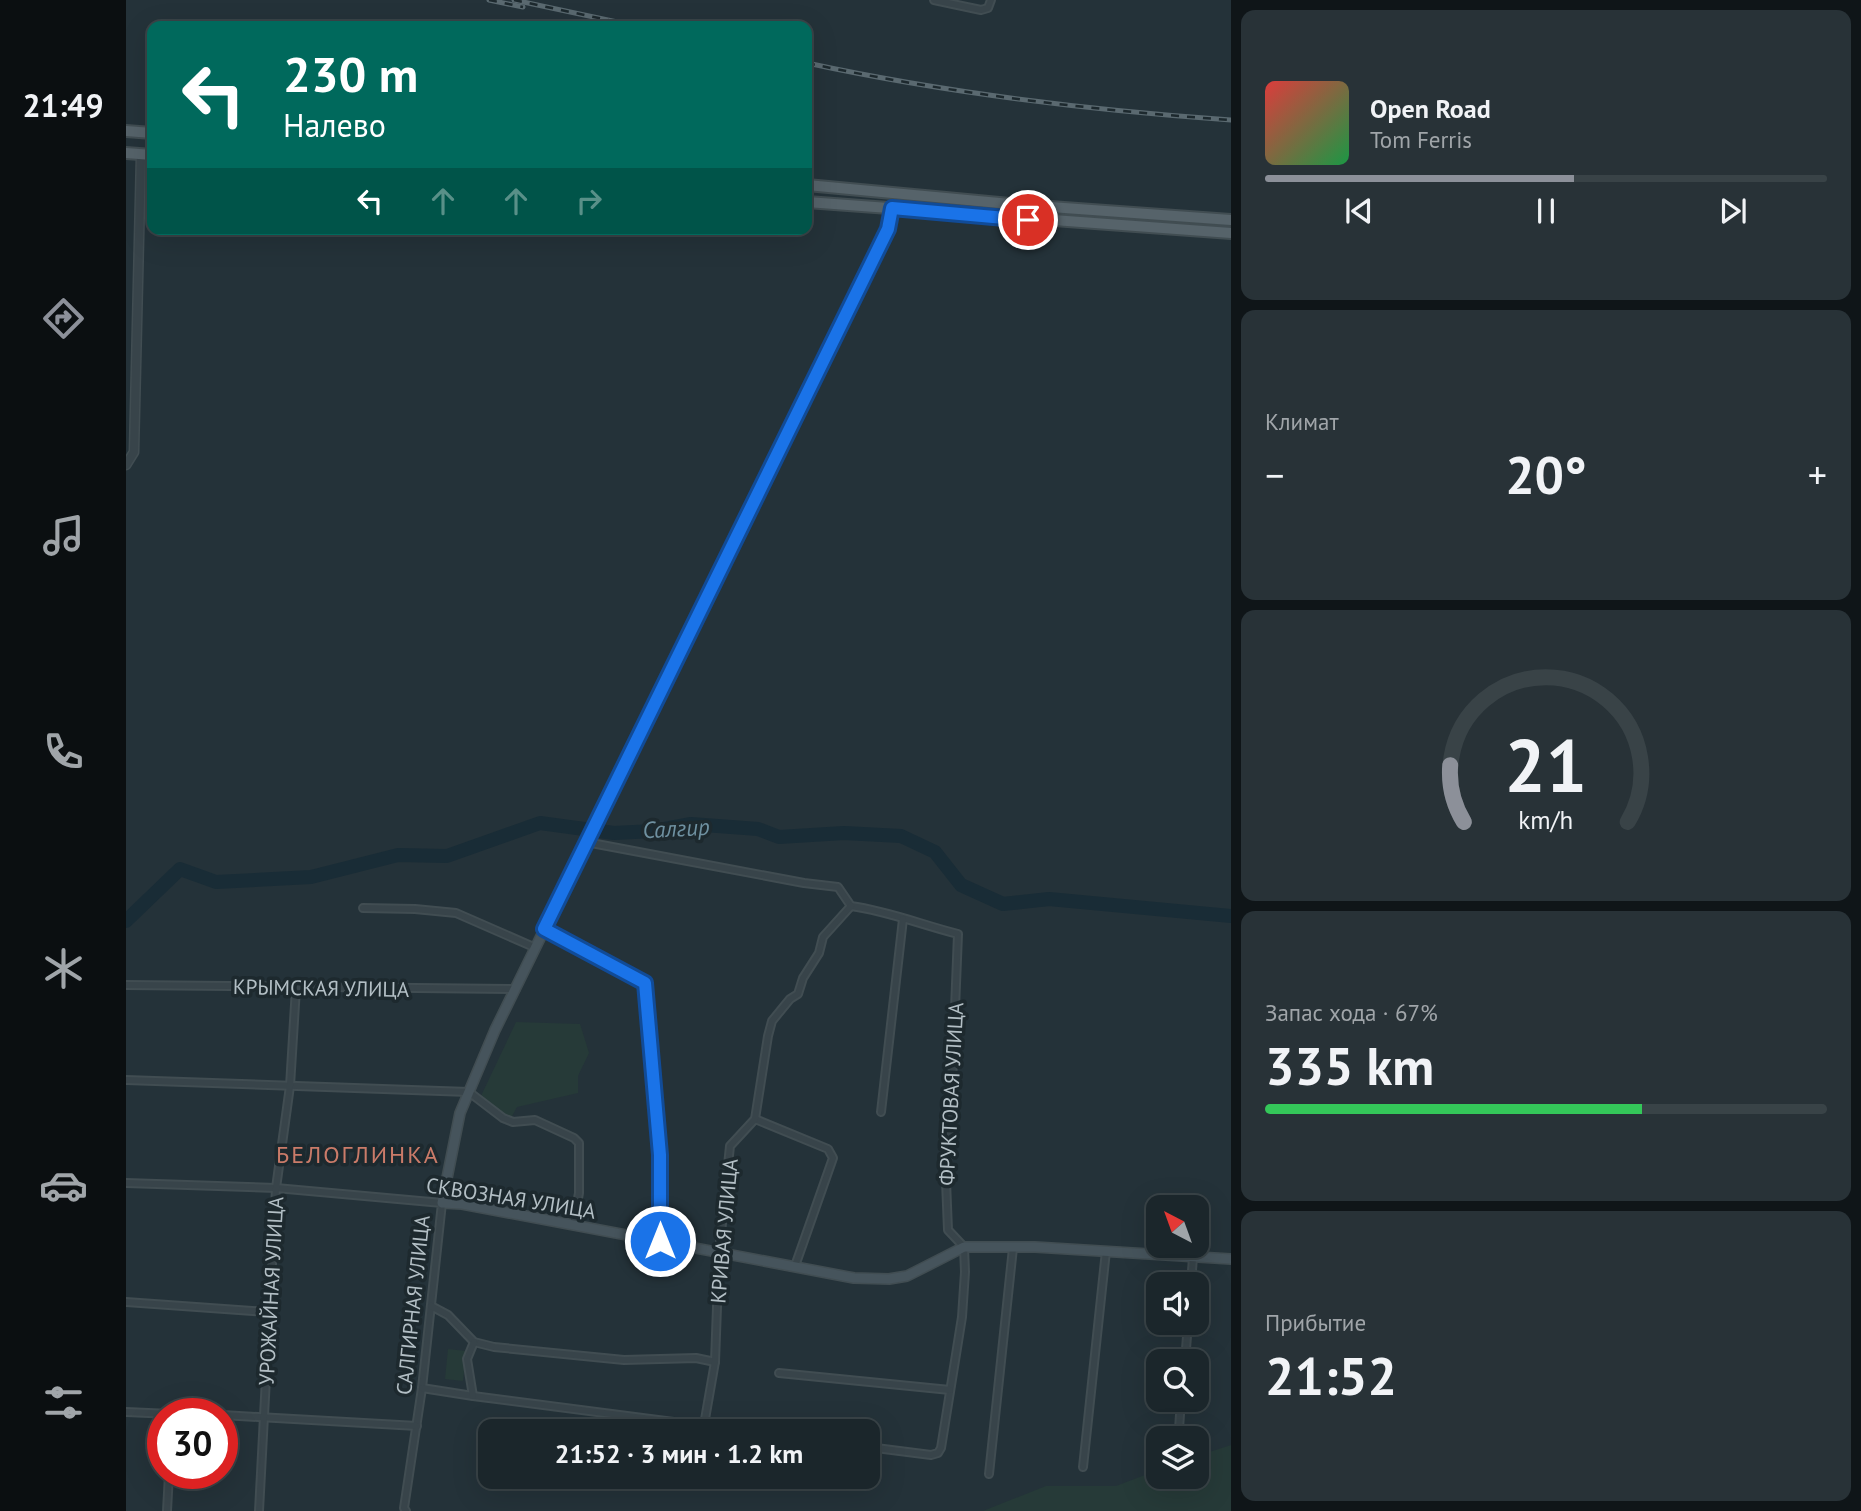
<!DOCTYPE html>
<html lang="ru">
<head>
<meta charset="utf-8">
<style>
  body { margin:0; font-family:"PT Sans",sans-serif; background:#283237; color:#f1f3f6; height:100vh; display:flex; flex-direction:column; font-size:26px; white-space:nowrap }
  * { box-sizing:border-box; margin:0 }
  p { font-size:23px; color:#a0a5a9 }
  .icon { flex:none; width:38px; height:38px; fill:none; stroke:currentColor; stroke-width:2; stroke-linecap:round; stroke-linejoin:round }
  .map { position:relative; flex:1; overflow:hidden }
  .drawer { display:flex; flex-direction:column; gap:10px; padding:10px; background:#0f1518; width:630px }
  .drawer>* { flex:none }
  .guide { position:absolute; left:21px; top:21px; width:665px; height:214px; border-radius:14px; box-shadow:0 7px 28px #0002,0 0 0 2px #394347; background:#00695c; color:#fff; overflow:hidden }
  .needle { width:46px; rotate:319deg }
  .buttons { position:absolute; left:1020px; top:1195px; display:grid; gap:14px }
  .buttons a { display:grid; place-items:center; width:63px; height:63px; border-radius:14px; background:#1b262b; box-shadow:0 7px 28px #0002,0 0 0 2px #394347; font-size:35px }
  .speed { position:absolute; left:21px; top:1398px; display:flex; gap:14px; font-size:35px; font-weight:700; text-align:center }
  .speed>* { display:grid; place-content:center; width:91px; height:91px; border-radius:50%; background:#1b262b; box-shadow:0 7px 28px #0002,0 0 0 2px #394347; line-height:1 }
  .speed .limit { border:10px solid #d22; background:#fff; color:#111 }
  .pin { position:absolute; display:grid; place-items:center; width:60px; height:60px; color:#fff; margin:-30px; border:4px solid #fff; border-radius:50%; box-shadow:0 2px 7px #0007 }
  .me { position:absolute; width:77px; margin:-38px; rotate:0deg; stroke-linejoin:round; filter:drop-shadow(0 0 5px #0008) }
  .turn { display:flex; align-items:center; gap:24px; height:147px; padding:0 21px; font-size:32px }
  .turn .icon { width:91px; height:91px; stroke-width:2.5 }
  .turn b { display:block; font-size:49px; line-height:60px }
  .lanes { display:flex; align-items:center; height:66px; padding:0 21px; background:#0003; justify-content:center; gap:35px; direction:ltr }
  .lanes .off { opacity:.35 }
  .big { font-size:52px; font-weight:600; line-height:1.1 }
  .drawer .widget { flex:1; display:flex; flex-direction:column; justify-content:center; gap:10px; min-width:0; padding:0 24px; border-radius:14px; background:#283237 }
  .drawer .dial { align-items:center; gap:0 }
  .dial svg { height:182px; overflow:visible; fill:none; stroke:#394347; stroke-width:7; stroke-linecap:round; text-anchor:middle }
  .dial text { fill:#f1f3f6; stroke:none }
  .song { display:flex; align-items:center; gap:21px }
  .cover { width:84px; height:84px; border-radius:10px; background:linear-gradient(135deg,hsl(0 70% 55%),hsl(140 70% 35%)) }
  .played { height:7px; border-radius:4px; background:linear-gradient(90deg,#8c9099 55%,#394347 55%) }
  .keys { display:flex; justify-content:space-around; direction:ltr }
  .heat { display:flex; justify-content:space-between; align-items:center; font-size:38px; direction:ltr }
  .charge { height:10px; border-radius:5px; background:linear-gradient(90deg,#34c759 67%,#394347 0) }
  .trip { position:absolute; left:352px; top:1419px; width:402px; height:70px; border-radius:14px; background:#1b262b; box-shadow:0 7px 28px #0002,0 0 0 2px #394347; font-weight:600; line-height:70px; text-align:center }
  main { display:flex; flex:1; min-height:0 }
  .dock { display:flex; flex-direction:column; width:126px; justify-content:space-around; align-items:center; background:#0b0f11; color:#a0a5a9 }
  .dock .icon { width:49px; height:49px }
  .dock .active { color:#8c9099 }
  .dock b { font-size:32px; color:#f1f3f6 }
  .map>svg:first-child { display:block }
  .green { fill:#263a38 }
  .lines { fill:none; stroke-linecap:round; stroke-linejoin:round }
  .river { stroke:#192c36; stroke-width:14 }
  .minor-casing { stroke:#414d52; stroke-width:10 }
  .tertiary-casing { stroke:#414d52; stroke-width:11 }
  .secondary-casing { stroke:#414d52; stroke-width:12 }
  .primary-casing { stroke:#414d52; stroke-width:14 }
  .minor { stroke:#38444a; stroke-width:6 }
  .tertiary { stroke:#38444a; stroke-width:8 }
  .secondary { stroke:#46545c; stroke-width:9 }
  .primary { stroke:#56636a; stroke-width:10 }
  .rail-casing { stroke:#5a6970; stroke-width:5 }
  .rail { stroke:#1d292e; stroke-width:2.5; stroke-dasharray:8; stroke-linecap:butt }
  .route-casing { stroke:#114b97; stroke-width:18 }
  .route { stroke:#1a73e8; stroke-width:12 }
  .labels { text-anchor:middle; dominant-baseline:central; stroke-width:7; stroke-linejoin:round; paint-order:stroke }
  .street-label { font-size:21px; fill:#b3bfc5; stroke:#1d292e }
  .water-label { font-size:23px; font-style:italic; fill:#6f91a1; stroke:#1d292e }
  .quarter-label { font-size:24px; letter-spacing:2px; fill:#ca7b69; stroke:#1d292e }
</style>
</head>
<body>
<main>
<nav class="dock">
<b>21:49</b>
<svg class="icon active" aria-label="directions" viewBox="0 0 24 24"><path d="M12 3l9 9-9 9-9-9zM9 14v-3h6M13 9l2 2-2 2"/></svg>
<svg class="icon" aria-label="music" viewBox="0 0 24 24"><path d="M9 18V5l10-2v13"/><circle cx="6" cy="18" r="3"/><circle cx="16" cy="16" r="3"/></svg>
<svg class="icon" aria-label="phone" viewBox="0 0 24 24"><path d="M5 4h4l2 5-3 2q2 4 5 5l2-3 5 2v4C11 20 4 13 5 4z"/></svg>
<svg class="icon" aria-label="climate" viewBox="0 0 24 24"><path d="M12 3v18M4 7l16 10M4 17L20 7"/></svg>
<svg class="icon" aria-label="car" viewBox="0 0 24 24"><path d="M5 17H2v-5l4-1 3-4h7l3 4 3 1v5h-3M9 17h6M6 11h13"/><circle cx="7" cy="17" r="2"/><circle cx="17" cy="17" r="2"/></svg>
<svg class="icon" aria-label="filters" viewBox="0 0 24 24"><path d="M4 7h16M4 17h16"/><circle cx="9" cy="7" r="2"/><circle cx="15" cy="17" r="2"/></svg>
</nav>
<div class="map">
<svg width="1105" height="1511" viewBox="0 0 1105 1511">
  <rect width="100%" height="100%" fill="#243239"/>
  <!-- green -->
  <g class="green">
    <polygon points="390,1022 454,1024 463,1053 452,1076 452,1093 391,1107 386,1116 378,1116 355,1096"/>
    <polygon points="322,1349 340,1351 337,1381 319,1379"/>
    <polygon points="1105,1445 1105,1511 857,1511 920,1486 990,1486 1032,1470 1032,1477 1071,1477 1071,1456"/>
  </g>
  <g class="lines">
    <!-- river -->
    <polyline class="river" points="0,921 54,869 90,882 185,877 272,855 321,856 414,823 488,833 528,831 565,824 632,829 653,837 718,833 775,836 809,852 835,885 877,904 923,899 1105,916"/>
    <!-- minor casing -->
    <g class="minor-casing">
      <g id="minor">
        <polyline points="808,0 855,10 862,8 865,0"/>
        <path d="M460,842L678,883L712,887L725,906C762,911 796,925 832,934L826,1084L820,1181L822,1230L838,1247L839,1272L836,1317L815,1448L812,1453L805,1455L742,1447"/>
        <polyline points="237,908 289,909 330,913 410,948"/>
        <polyline points="418,929 519,983 534,1155 534,1241"/>
        <polyline points="0,985 390,989"/>
        <polyline points="0,1080 343,1092 377,1118 387,1122 409,1120 448,1138 453,1143 453,1193 447,1225"/>
        <polyline points="755,1112 777,919"/>
        <polyline points="629,1119 702,1149 707,1158 669,1266"/>
        <polyline points="0,1183 150,1188 316,1203 296,1388 278,1508 280,1511"/>
        <polyline points="1065,1284 1067,1257"/>
        <polyline points="0,1302 142,1312"/>
        <polyline points="305,1306 322,1315 348,1342 368,1347 498,1360 570,1358 589,1362"/>
        <polyline points="1059,1362 1062,1323"/>
        <polyline points="653,1373 824,1390"/>
        <polyline points="296,1388 347,1396 625,1432"/>
        <polyline points="347,1396 341,1359 348,1342"/>
        <polyline points="0,1412 45,1414"/>
        <polyline points="96,1415 291,1426"/>
        <polyline points="578,1425 589,1362 593,1252 604,1146 629,1119 642,1036 646,1021 664,999 672,994 677,978 693,953 697,937 725,906"/>
        <polyline points="1053,1429 1055,1400"/>
        <polyline points="957,1467 980,1251"/>
        <polyline points="863,1474 887,1248"/>
        <polyline points="41,1511 43,1474"/>
        <polyline points="133,1511 150,1188 164,1086 170,988"/>
      </g>
    </g>
    <!-- tertiary casing -->
    <g class="tertiary-casing">
      <polyline id="tertiary" points="0,465 8,452 15,155"/>
    </g>
    <!-- secondary casing -->
    <g class="secondary-casing">
      <polyline id="secondary" points="766,208 762,229 369,1030 334,1113 316,1203 336,1204 728,1278 763,1279 781,1276 838,1247 909,1247 1105,1259"/>
    </g>
    <!-- primary casing -->
    <g class="primary-casing">
      <g id="primary">
        <polyline points="0,131 26,133"/>
        <polyline points="0,153 26,155"/>
        <polyline points="681,185 884,204 1105,220"/>
        <polyline points="681,202 1105,233"/>
      </g>
    </g>
    <!-- minor -->
    <use href="#minor" class="minor"/>
    <!-- tertiary -->
    <use href="#tertiary" class="tertiary"/>
    <!-- secondary -->
    <use href="#secondary" class="secondary"/>
    <!-- primary -->
    <use href="#primary" class="primary"/>
    <!-- rail casing -->
    <g class="rail-casing">
      <g id="rail">
        <polyline points="363,0 397,7"/>
        <polyline points="388,0 510,26"/>
        <path d="M681,63C820,93 963,110 1105,120"/>
      </g>
    </g>
    <!-- rail -->
    <use href="#rail" class="rail"/>
  </g>
  <g class="lines">
    <!-- route casing -->
    <g class="route-casing">
      <polyline id="route" points="534,1241 534,1155 519,983 418,929 762,229 766,208 902,220"/>
    </g>
    <!-- route -->
    <use href="#route" class="route"/>
  </g>
  <g class="labels">
    <!-- street labels -->
    <g class="street-label">
      <text transform="translate(195 988) rotate(1)">КРЫМСКАЯ УЛИЦА</text>
      <text transform="translate(825 1094) rotate(-87)">ФРУКТОВАЯ УЛИЦА</text>
      <text transform="translate(385 1198) rotate(9)">СКВОЗНАЯ УЛИЦА</text>
      <text transform="translate(598 1231) rotate(-85)">КРИВАЯ УЛИЦА</text>
      <text transform="translate(145 1291) rotate(-87)">УРОЖАЙНАЯ УЛИЦА</text>
      <text transform="translate(287 1305) rotate(-84)">САЛГИРНАЯ УЛИЦА</text>
    </g>
    <!-- water labels -->
    <g class="water-label">
      <text transform="translate(550 828) rotate(-3)">Салгир</text>
    </g>
    <!-- quarter labels -->
    <g class="quarter-label">
      <text x="232" y="1154">БЕЛОГЛИНКА</text>
    </g>
  </g>
</svg>
<div class="buttons">
<a><svg class="needle" viewBox="-14 -14 28 28"><path d="M0-13l5 13h-10z" fill="#e53935"/><path d="M0 13l5-13h-10z" fill="#a0a5a9"/></svg></a>
<a><svg class="icon" aria-label="sound" viewBox="0 0 24 24"><path d="M4 9h4l5-4v14l-5-4H4zM17 9q2 3 0 6"/></svg></a>
<a><svg class="icon" aria-label="search" viewBox="0 0 24 24"><circle cx="10" cy="10" r="6"/><path d="M15 15l6 6"/></svg></a>
<a><svg class="icon" aria-label="layers" viewBox="0 0 24 24"><path d="M12 4l9 5-9 5-9-5zM3 14l9 5 9-5"/></svg></a>
</div>
<div class="speed"><div class="limit">30</div></div>
<div class="pin" style="left:902px;top:220px;background:#d93025"><svg class="icon" aria-label="arrive" viewBox="0 0 24 24"><path d="M6 21V4h12l-3 4 3 4H6"/></svg></div>
<svg class="me" style="left:534px;top:1241px" viewBox="-20 -20 40 40"><circle r="17" fill="#1a73e8" stroke="#fff" stroke-width="3"/><path d="M0-11L8 9 0 5-8 9z" fill="#fff"/></svg>
<div class="trip">21:52 · 3 мин · 1.2 km</div>
<div class="guide">
<div class="turn"><svg class="icon" aria-label="left" viewBox="0 0 24 24"><path d="M17 20v-9H6M10 6l-5 5 5 5"/></svg><div><b>230 m</b>Налево</div></div>
<div class="lanes"><svg class="icon" aria-label="left" viewBox="0 0 24 24"><path d="M17 20v-9H6M10 6l-5 5 5 5"/></svg><svg class="icon off" aria-label="ahead" viewBox="0 0 24 24"><path d="M12 20V5M6 11l6-6 6 6"/></svg><svg class="icon off" aria-label="ahead" viewBox="0 0 24 24"><path d="M12 20V5M6 11l6-6 6 6"/></svg><svg class="icon off" aria-label="right" viewBox="0 0 24 24"><path d="M7 20v-9h11M14 6l5 5-5 5"/></svg></div>
</div>
</div>
<section class="drawer">
<div class="widget">
<div class="song"><i class="cover"></i><div><b>Open Road</b><p>Tom Ferris</p></div></div>
<div class="played"></div>
<div class="keys"><svg class="icon" aria-label="previous" viewBox="0 0 24 24"><path d="M18 5L8 12l10 7zM5 5v14"/></svg><svg class="icon" aria-label="pause" viewBox="0 0 24 24"><path d="M8 5v14M16 5v14"/></svg><svg class="icon" aria-label="next" viewBox="0 0 24 24"><path d="M6 5l10 7-10 7zM19 5v14"/></svg></div>
</div>
<div class="widget"><p>Климат</p>
<div class="heat"><a>−</a><b class="big">20°</b><a>+</a></div>
</div>
<div class="widget dial"><svg viewBox="0 0 100 80">
<path d="M14 69A42 42 0 1 1 86 69"/>
<path d="M14 69A42 42 0 0 1 8 44" stroke="#8c9099"/>
<text x="50" y="56" font-size="32" font-weight="700">21</text>
<text x="50" y="72" font-size="11">km/h</text>
</svg></div>
<div class="widget"><p>Запас хода · 67%</p><b class="big">335 km</b><div class="charge"></div></div>
<div class="widget"><p>Прибытие</p><b class="big">21:52</b></div>
</section>
</main>
</body>
</html>
